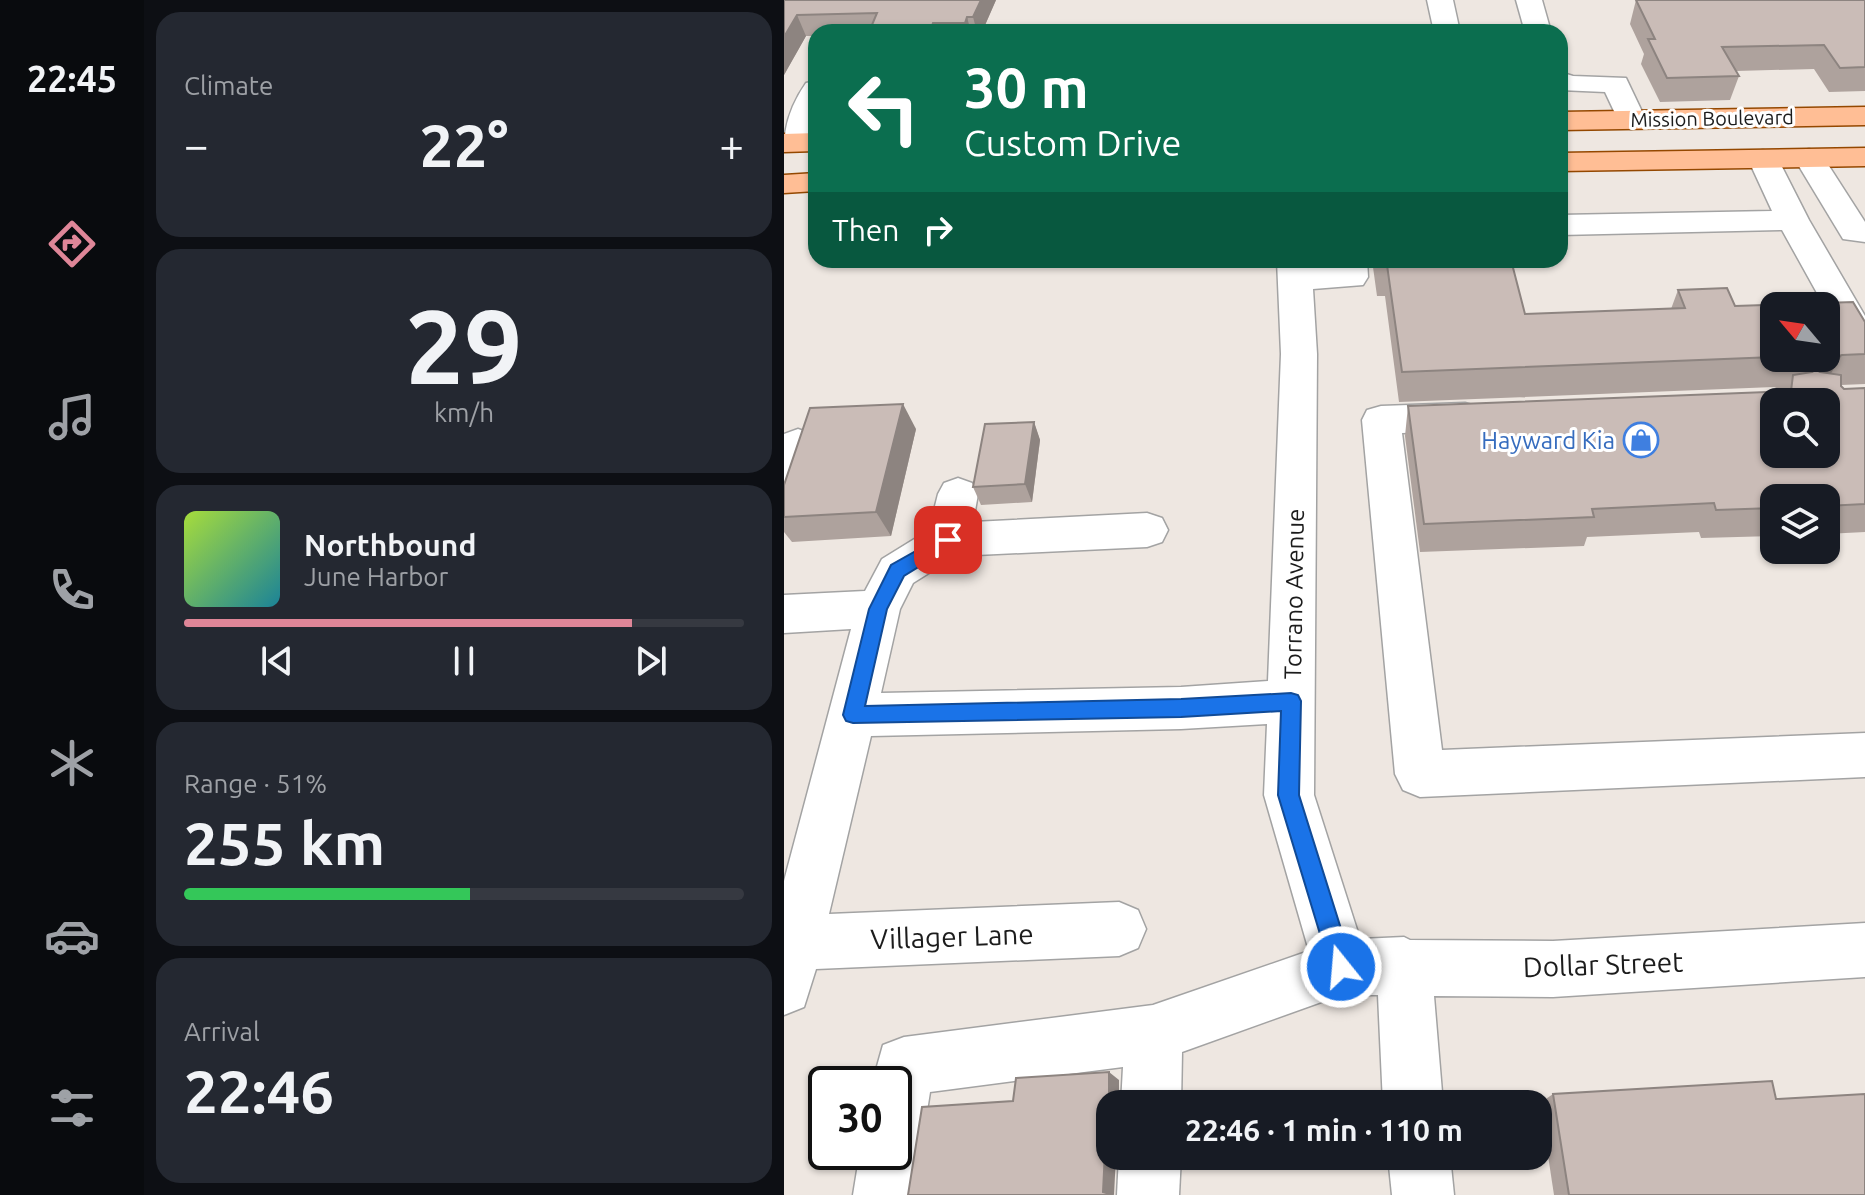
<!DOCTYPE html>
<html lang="en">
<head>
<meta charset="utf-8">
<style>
  body { margin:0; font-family:Ubuntu,sans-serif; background:#242831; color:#f1f3f6; height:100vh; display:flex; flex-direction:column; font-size:30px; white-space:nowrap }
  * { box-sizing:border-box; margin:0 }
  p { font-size:26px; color:#9ea1a6 }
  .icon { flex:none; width:44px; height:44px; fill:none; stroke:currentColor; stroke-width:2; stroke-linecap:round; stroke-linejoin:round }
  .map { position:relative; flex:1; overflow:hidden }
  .drawer { display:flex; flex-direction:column; gap:12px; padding:12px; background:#0d0f14; width:640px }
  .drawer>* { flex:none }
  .hud { position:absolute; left:24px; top:24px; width:760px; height:244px; border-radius:24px; box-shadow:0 2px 6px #0004; background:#0b6e4f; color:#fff; overflow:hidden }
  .needle { width:52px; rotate:299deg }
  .controls { position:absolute; left:976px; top:292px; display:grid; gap:16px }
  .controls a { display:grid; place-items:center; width:80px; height:80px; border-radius:16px; background:#171b24; box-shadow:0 2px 6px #0004; font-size:40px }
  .speed { position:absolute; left:24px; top:1066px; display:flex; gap:16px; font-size:40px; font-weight:700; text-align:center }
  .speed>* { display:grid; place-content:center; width:104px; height:104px; border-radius:50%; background:#171b24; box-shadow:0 2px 6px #0004; line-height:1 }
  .speed .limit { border:4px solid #111; border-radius:12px; background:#fff; color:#111 }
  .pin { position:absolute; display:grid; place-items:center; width:68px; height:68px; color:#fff; margin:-34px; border-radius:16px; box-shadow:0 4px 12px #0006 }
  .me { position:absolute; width:88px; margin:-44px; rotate:343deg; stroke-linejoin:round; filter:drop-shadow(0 0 6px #0008) }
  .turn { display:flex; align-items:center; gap:28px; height:168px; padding:0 24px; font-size:36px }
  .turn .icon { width:104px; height:104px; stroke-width:2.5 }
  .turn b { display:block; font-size:56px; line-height:68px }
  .then { display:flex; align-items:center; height:76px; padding:0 24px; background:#0003; gap:16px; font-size:30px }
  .big { font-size:60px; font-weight:700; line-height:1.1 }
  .drawer .widget { flex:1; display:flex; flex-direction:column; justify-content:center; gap:12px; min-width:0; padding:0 28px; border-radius:24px; background:#242831 }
  .drawer .dial { align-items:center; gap:0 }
  .dial b { font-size:104px; line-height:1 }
  .song { display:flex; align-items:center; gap:24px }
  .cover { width:96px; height:96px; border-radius:12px; background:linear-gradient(135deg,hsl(80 70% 55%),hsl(190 70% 35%)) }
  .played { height:8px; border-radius:4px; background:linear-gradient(90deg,#df8698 80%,#363941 80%) }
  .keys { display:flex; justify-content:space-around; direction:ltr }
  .heat { display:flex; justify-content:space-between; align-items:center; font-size:44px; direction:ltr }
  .charge { height:12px; border-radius:6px; background:linear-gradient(90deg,#34c759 51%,#363941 0) }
  .trip { position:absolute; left:312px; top:1090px; width:456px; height:80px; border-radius:24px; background:#171b24; box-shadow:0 2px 6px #0004; font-weight:700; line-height:80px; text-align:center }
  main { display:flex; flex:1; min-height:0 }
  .tab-bar { display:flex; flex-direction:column; width:144px; justify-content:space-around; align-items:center; background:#090b0e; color:#9ea1a6 }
  .tab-bar .icon { width:56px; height:56px }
  .tab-bar .selected { color:#df8698 }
  .tab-bar b { font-size:36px; color:#f1f3f6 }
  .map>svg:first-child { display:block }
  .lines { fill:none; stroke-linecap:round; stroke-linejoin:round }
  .minor-casing { stroke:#a3a3a3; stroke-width:3 }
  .major-casing { stroke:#944800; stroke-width:3 }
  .minor { fill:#fff; fill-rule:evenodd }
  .major { fill:#ffbe95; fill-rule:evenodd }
  .wall { fill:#aea29d; fill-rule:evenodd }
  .shaded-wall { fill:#8d8480 }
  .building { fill:#cabcb7; stroke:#8d8480; stroke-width:2; fill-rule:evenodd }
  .route { fill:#1a73e8; stroke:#114b97; stroke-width:2 }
  .labels { text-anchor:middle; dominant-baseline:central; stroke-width:6; stroke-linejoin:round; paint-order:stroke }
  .far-street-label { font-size:20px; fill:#1c1c1c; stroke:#fff }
  .shop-label { font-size:24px; fill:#366cbe; stroke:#fff; text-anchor:end }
  .street-label { font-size:24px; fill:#1c1c1c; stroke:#fff }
  .near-street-label { font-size:28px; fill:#1c1c1c; stroke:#fff }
</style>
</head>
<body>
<main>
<nav class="tab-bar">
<b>22:45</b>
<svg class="icon selected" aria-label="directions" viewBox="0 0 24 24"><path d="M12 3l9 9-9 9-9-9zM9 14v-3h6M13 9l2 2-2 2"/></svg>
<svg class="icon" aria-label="music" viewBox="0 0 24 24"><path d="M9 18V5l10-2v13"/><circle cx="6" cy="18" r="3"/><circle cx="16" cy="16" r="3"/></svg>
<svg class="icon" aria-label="phone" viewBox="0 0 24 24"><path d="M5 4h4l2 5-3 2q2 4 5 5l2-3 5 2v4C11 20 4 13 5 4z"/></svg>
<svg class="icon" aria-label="climate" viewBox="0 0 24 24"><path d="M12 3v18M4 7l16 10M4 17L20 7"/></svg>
<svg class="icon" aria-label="car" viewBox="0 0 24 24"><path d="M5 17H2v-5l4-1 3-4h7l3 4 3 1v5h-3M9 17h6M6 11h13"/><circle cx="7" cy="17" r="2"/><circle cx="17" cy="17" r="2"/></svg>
<svg class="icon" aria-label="filters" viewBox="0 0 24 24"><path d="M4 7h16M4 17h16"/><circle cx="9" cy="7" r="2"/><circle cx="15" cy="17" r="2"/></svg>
</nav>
<section class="drawer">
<div class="widget"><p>Climate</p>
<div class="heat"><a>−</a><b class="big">22°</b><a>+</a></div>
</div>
<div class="widget dial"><b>29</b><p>km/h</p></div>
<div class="widget">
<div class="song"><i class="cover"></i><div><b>Northbound</b><p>June Harbor</p></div></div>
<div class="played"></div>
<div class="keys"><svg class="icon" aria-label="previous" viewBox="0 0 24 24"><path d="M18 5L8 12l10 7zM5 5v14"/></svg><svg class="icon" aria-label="pause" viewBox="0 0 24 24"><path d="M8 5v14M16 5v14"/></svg><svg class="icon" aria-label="next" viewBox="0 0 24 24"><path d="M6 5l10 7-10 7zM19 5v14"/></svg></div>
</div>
<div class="widget"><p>Range · 51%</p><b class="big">255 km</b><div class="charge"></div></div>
<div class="widget"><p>Arrival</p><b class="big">22:46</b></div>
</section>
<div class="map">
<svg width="1081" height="1195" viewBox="0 0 1081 1195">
  <rect width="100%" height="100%" fill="#eee7e1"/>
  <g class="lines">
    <!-- minor casing -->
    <g class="minor-casing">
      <g id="minor">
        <polygon points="643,0 669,0 676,32 650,32"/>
        <polygon points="732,0 758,0 767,32 741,32"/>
        <polygon points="776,72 789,76 842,78 862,120 857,126 847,129 837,126 821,92 776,90"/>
        <path d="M32,81C32,106 34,127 19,148L0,149C0,125 8,103 22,83Z"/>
        <polygon points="1025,149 1036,152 1081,222 1081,242 1059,239 1010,158 1014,152"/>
        <polygon points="979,150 990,153 994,159 1025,220 1081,316 1081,359 1068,356 998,230 776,235 776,215 988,211 964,159 968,153"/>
        <polygon points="493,260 527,260 527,267 549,266 549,260 583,260 584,277 579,285 529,289 533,354 530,795 576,939 620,937 626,940 769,941 1081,923 1081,977 769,997 650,996 659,1104 599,1104 594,995 557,995 398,1052 397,1104 337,1104 339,1067 146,1092 140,1130 134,1144 138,1152 131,1195 69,1195 76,1152 110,1152 110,1084 88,1084 99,1045 120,1037 369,1005 525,951 480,795 483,724 397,729 87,736 45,914 335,902 354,910 362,929 354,948 335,956 32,969 20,1007 0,1015 0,881 67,629 0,633 0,595 81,591 98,559 145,530 154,494 160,483 174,478 188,483 194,494 189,522 363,513 378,518 384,530 378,542 363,547 172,556 129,583 116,609 97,693 397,687 484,681 497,354"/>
        <polygon points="681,403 695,407 700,417 695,427 681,431 618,433 658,750 1081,733 1081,777 636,797 619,790 611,774 578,420 583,410 597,406"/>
        <polygon points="14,429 28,434 34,444 14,496 0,500 0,434"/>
        <polygon points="335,1156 397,1156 395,1195 333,1195"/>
        <polygon points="604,1156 666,1156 670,1195 608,1195"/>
      </g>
    </g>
    <!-- major casing -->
    <g class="major-casing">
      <g id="major">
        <polygon points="1081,107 1081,125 776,130 776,112"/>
        <polygon points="32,133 32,151 0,152 0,134"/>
        <polygon points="1081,148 1081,166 776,171 776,153"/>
        <polygon points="32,173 32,191 0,193 0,175"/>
      </g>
    </g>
    <!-- minor -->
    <use href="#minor" class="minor"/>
    <!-- major -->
    <use href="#major" class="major"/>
  </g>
  <!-- wall -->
  <g class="wall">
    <polygon points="0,0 212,0 198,32 32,32 32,36 22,36 0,75"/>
    <polygon points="852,0 1081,0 1081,91 1045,92 1030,69 952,71 955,76 946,100 876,102 857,64 860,54 846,24"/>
    <path d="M588,260H727L741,314L887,309L894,290L943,288L951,306L1069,302L1081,322V384L1057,385V386L1060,389L1081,388V532L1042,534V498H990V536L917,538L915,532L803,537L800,546L636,552L621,436L624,406L1001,391L990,387L615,402L601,296H593ZM990,306H1042V358H990ZM990,402H1042V454H990Z"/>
    <polygon points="250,422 256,440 248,502 197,505 189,487"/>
    <polygon points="132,429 107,536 8,542 0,532 0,485"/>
    <polygon points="769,1094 992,1099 1081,1195 770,1195 756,1103"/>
  </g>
  <!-- shaded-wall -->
  <g class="shaded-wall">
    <polygon points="197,0 212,0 198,32 193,32 189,17"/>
    <polygon points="13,15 22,36 0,75 0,37"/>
    <polygon points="183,17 187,32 183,32 181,23"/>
    <polygon points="1058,355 1040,385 1025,390 1043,360"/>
    <polygon points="119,404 132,429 107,536 92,512"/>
    <polygon points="250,422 256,440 248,502 241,484"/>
    <polygon points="325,1072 335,1080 335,1104 325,1099"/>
    <polygon points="326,1150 326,1156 332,1156 330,1195 319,1192 321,1151"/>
  </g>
  <!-- building -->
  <g class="building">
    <polygon points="0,0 197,0 189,17 183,17 181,23 149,23 146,32 85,32 93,13 13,15 0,37"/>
    <polygon points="852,0 1081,0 1081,67 1056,68 1040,45 938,47 955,76 883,78 864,39 871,39"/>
    <path d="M594,260H727L741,314L901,308L894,290L943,288L951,306L1069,302L1081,322V354L1058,355L1043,360L1036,372L1057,375V386L1060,389L1081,388V504L1042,506V498H990V508L932,510L930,503L808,509L810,517L640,524L624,406L1007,391L1009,375L1028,372L1022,362L1010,358H1042V306H990V357L618,372L603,265H595ZM990,402H1042V454H990Z"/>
    <polygon points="119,404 92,512 0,517 0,485 26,408"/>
    <polygon points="250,422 241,484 189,487 201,424"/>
    <polygon points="325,1072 325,1099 337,1100 337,1104 326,1104 326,1150 321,1151 319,1192 329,1195 124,1195 138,1107 229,1101 232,1078"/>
    <polygon points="988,1081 992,1099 1081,1094 1081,1195 785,1195 769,1094"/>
  </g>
  <!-- route -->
  <polygon class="route" points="164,533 173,540 170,545 120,576 103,609 81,706 397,699 507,693 514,695 517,701 515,795 569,967 565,976 557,979 549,976 546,967 494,795 497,711 397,717 69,723 62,721 59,715 85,609 107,565"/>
  <!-- icons -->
  <defs>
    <g id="shop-ring" transform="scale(1.8)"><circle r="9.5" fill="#fff" stroke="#3f7fe0" stroke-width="1.5"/><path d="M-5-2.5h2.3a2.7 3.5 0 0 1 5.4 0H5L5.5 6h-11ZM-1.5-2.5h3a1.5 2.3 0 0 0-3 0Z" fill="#3f7fe0"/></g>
  </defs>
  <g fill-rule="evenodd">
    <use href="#shop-ring" x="857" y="440"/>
  </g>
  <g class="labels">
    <!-- far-street labels -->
    <g class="far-street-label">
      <text transform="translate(928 118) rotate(-1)">Mission Boulevard</text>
    </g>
    <!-- shop labels -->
    <g class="shop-label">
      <text x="831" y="440">Hayward Kia</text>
    </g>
    <!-- street labels -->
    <g class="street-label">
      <text transform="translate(510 594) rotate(-89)">Torrano Avenue</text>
    </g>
    <!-- near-street labels -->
    <g class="near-street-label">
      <text transform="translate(168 936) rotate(-2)">Villager Lane</text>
      <text transform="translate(819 964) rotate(-2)">Dollar Street</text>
    </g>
  </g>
</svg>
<div class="controls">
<a><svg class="needle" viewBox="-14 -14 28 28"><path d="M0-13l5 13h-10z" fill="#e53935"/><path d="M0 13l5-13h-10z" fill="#9ea1a6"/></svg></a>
<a><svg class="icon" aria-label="search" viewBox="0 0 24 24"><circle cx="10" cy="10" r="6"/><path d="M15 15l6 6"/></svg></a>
<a><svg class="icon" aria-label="layers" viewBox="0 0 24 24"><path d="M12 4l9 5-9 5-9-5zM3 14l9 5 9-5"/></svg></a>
</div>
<div class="speed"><div class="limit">30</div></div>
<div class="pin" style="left:164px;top:540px;background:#d93025"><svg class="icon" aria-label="arrive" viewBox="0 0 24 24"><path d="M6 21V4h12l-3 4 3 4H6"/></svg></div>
<svg class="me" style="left:557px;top:967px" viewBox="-20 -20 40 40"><circle r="17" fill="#1a73e8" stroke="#fff" stroke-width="3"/><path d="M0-11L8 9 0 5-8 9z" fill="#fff"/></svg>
<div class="trip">22:46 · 1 min · 110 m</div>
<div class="hud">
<div class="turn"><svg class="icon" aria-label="left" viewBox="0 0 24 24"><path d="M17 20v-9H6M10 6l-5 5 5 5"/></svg><div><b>30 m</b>Custom Drive</div></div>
<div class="then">Then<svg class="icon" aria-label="right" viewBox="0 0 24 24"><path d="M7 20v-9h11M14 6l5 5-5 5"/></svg></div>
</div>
</div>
</main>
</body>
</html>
